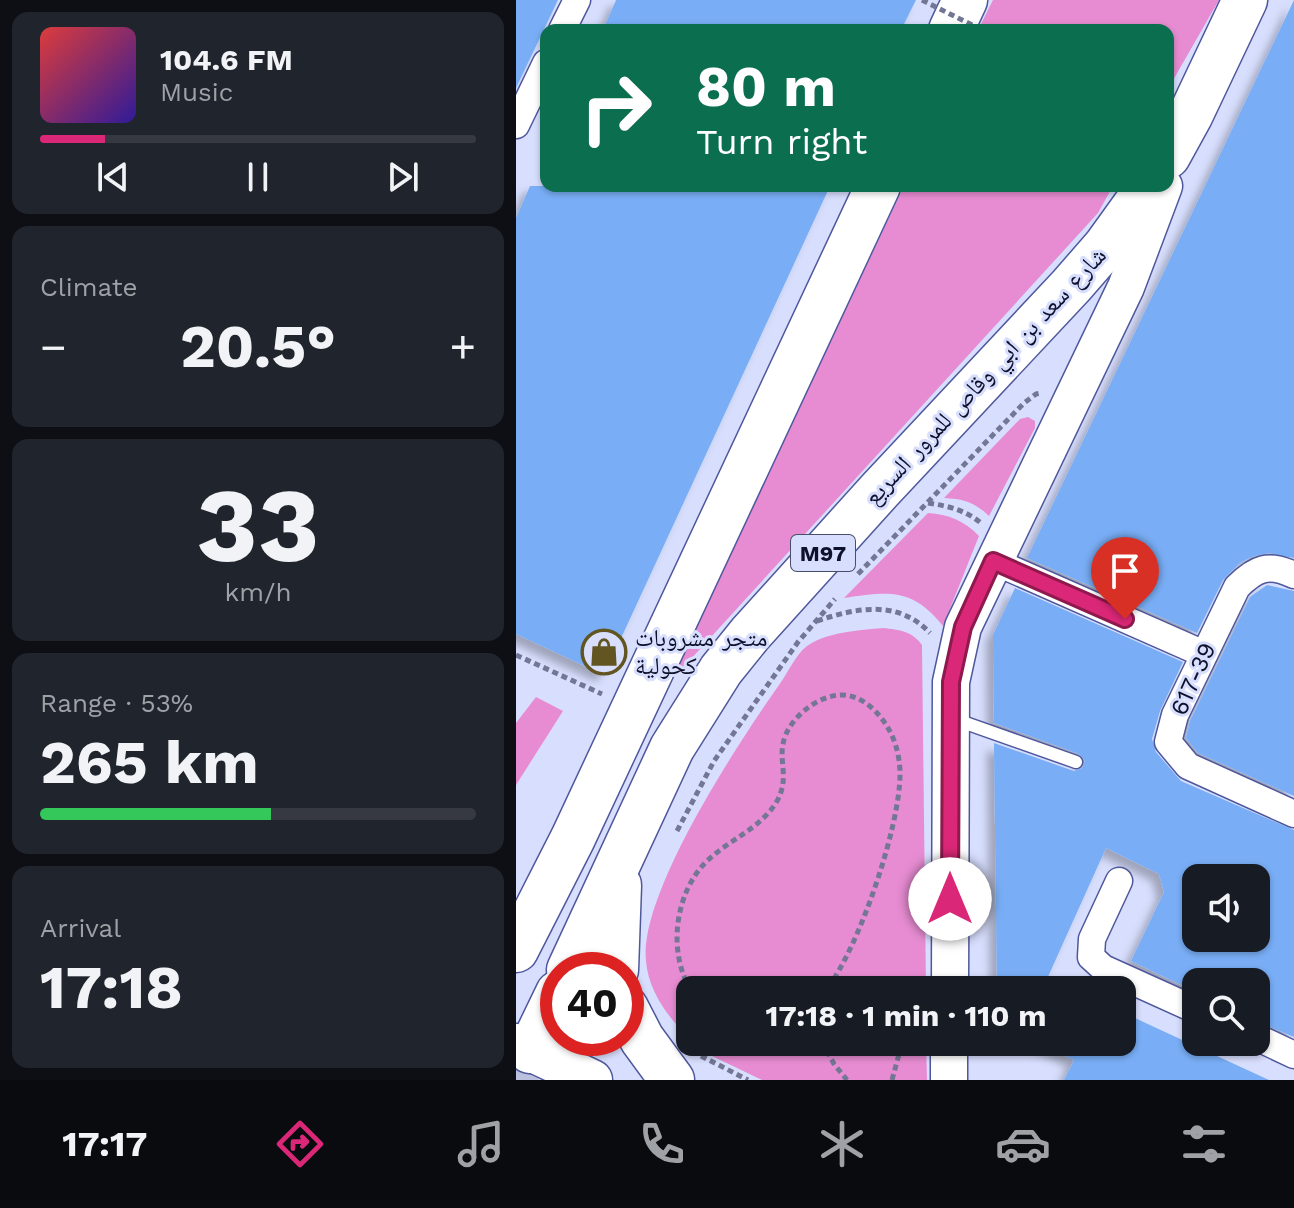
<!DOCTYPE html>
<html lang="en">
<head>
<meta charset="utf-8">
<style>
  body { margin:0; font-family:"Work Sans","Noto Naskh Arabic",sans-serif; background:#20242c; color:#f1f3f6; height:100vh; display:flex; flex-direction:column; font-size:30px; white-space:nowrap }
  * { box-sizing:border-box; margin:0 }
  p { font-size:26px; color:#9ea1a6 }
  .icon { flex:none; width:44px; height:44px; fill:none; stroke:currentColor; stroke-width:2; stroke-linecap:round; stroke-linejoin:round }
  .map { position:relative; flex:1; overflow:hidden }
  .side { display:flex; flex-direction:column; gap:12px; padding:12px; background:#0d0f14; width:516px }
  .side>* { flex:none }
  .hud { position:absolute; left:24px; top:24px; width:634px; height:168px; border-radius:16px; box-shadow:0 2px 6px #0004; background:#0b6e4f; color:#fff; overflow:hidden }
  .tools { position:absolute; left:666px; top:864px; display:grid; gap:16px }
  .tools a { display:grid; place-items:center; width:88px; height:88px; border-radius:16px; background:#171b24; box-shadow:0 2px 6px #0004; font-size:40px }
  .speed { position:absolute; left:24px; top:952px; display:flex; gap:16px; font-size:40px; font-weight:700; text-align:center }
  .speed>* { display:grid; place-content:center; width:104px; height:104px; border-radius:50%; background:#171b24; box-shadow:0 2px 6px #0004; line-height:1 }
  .speed .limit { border:12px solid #d22; background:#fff; color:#111 }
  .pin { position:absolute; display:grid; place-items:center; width:68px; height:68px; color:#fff; margin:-82px -34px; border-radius:50% 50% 50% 0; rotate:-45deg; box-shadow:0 0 8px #0007 }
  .pin .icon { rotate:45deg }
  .me { position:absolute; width:88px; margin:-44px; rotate:0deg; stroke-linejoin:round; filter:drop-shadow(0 0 6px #0008) }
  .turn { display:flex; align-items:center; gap:28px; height:168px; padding:0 24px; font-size:36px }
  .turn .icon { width:104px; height:104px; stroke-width:2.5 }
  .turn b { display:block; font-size:56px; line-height:68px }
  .big { font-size:60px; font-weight:700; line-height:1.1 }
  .side .card { flex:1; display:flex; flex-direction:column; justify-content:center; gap:12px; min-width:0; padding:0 28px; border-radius:16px; background:#20242c }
  .side .dial { align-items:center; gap:0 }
  .dial b { font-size:104px; line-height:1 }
  .song { display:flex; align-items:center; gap:24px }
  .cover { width:96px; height:96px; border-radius:12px; background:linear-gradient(135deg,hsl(0 70% 55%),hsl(250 70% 35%)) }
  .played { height:8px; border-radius:4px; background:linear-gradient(90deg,#db2777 15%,#363941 15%) }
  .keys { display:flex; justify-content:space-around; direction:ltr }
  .heat { display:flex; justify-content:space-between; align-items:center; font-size:44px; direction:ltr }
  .charge { height:12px; border-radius:6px; background:linear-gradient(90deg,#34c759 53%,#363941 0) }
  .trip { position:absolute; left:160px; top:976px; width:460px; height:80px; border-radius:16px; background:#171b24; box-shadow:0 2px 6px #0004; font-weight:700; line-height:80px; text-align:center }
  .menu { display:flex; height:128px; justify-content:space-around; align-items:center; background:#090b0e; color:#9ea1a6 }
  .menu .icon { width:56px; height:56px }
  .menu .on { color:#db2777 }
  .menu b { font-size:36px; color:#f1f3f6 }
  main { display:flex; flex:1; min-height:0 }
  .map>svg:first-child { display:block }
  .green { fill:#e78cd2 }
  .building { fill:#79aef6; fill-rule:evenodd; filter:url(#shadow) }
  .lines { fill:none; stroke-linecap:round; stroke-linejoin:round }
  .primary-tunnel { stroke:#bac0de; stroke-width:40; stroke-dasharray:40 20; stroke-linecap:butt }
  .lane-casing { stroke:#4f589c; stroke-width:15 }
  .street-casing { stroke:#4f589c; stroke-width:29 }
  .secondary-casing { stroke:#4f589c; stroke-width:39 }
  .primary-casing { stroke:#4f589c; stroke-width:43 }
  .highway-casing { stroke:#4f589c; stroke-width:47 }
  .path { stroke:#737795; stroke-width:5; stroke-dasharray:6 4; stroke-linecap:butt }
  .lane { stroke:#fff; stroke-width:12 }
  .street { stroke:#fff; stroke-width:26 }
  .secondary { stroke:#fff; stroke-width:36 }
  .primary { stroke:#fff; stroke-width:40 }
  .highway { stroke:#fff; stroke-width:44 }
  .path-bridge { stroke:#737795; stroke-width:5; stroke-dasharray:6 4; stroke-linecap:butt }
  .route-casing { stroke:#8e194d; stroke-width:20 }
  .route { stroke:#db2777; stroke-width:14 }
  .labels { text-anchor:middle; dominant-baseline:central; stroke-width:6; stroke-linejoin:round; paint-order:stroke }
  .shield { fill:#d8dffe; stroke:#4b4e6b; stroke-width:2 }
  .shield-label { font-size:22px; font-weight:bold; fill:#0e102c }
  .street-label { font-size:24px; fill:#0e102c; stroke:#d8dffe }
  .poi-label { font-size:24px; fill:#0e102c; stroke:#d8dffe; text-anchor:start }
</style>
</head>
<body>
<main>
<section class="side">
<div class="card">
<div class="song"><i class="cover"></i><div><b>104.6 FM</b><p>Music</p></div></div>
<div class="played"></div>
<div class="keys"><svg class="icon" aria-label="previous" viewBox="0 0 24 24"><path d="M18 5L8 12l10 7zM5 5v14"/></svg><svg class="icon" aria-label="pause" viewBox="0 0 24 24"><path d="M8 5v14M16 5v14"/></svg><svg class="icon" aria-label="next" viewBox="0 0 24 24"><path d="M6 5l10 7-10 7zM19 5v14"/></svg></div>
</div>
<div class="card"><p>Climate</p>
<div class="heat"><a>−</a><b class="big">20.5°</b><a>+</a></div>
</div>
<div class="card dial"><b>33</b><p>km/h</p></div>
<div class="card"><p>Range · 53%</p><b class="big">265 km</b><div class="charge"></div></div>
<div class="card"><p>Arrival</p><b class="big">17:18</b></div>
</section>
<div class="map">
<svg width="778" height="1080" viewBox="0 0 778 1080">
  <defs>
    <filter id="shadow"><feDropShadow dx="-7" dy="7" stdDeviation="4" flood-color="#0004"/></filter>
  </defs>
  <rect width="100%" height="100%" fill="#d8dffe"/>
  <!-- green -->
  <g class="green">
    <polygon points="477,0 703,0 652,89 652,30 462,30"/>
    <polygon points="388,186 597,186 582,213 153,683"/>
    <path d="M512,417L519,421V428L473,516C458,502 448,499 428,498L504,419Z"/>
    <path d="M412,513C432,514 449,521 463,536L427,626C397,588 373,591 328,598Z"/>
    <path d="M367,628C384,630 396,631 406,645L410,990H174V1038C153,1020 132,990 130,961C123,893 223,742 263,685C271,674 280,654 291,646C311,632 344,630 367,628Z"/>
    <polygon points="20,697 47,711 0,785 0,723"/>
    <polygon points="179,1042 410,1042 411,1080 246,1080 196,1056"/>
  </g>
  <!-- building -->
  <g class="building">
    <polygon points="0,0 42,0 0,88"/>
    <polygon points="100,0 400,0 385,30 87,30"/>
    <polygon points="778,0 778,558 752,553 735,557 724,563 707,580 681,633 511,558"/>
    <polygon points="14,186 314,186 88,675 0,634 0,218"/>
    <polygon points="751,585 778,591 778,796 682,753 670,738 674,721 734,597"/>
    <path d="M499,588L667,662L644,711L636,739L640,752L665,781L778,830V1037L740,1021V982H680V992L615,961L648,892L643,874L590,848L526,990H481L478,743L558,771L566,768L569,761L563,754L478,723L477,635ZM680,878H740V938H680Z"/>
    <polygon points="606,1012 649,1032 753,1080 548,1080 558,1060 520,1042 606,1042"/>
  </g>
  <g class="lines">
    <!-- primary-tunnel -->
    <polyline class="primary-tunnel" points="0,1080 5,1070"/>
    <!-- lane casing -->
    <g class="lane-casing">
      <polyline id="lane" points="438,719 560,762"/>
    </g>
    <!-- street casing -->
    <g class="street-casing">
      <g id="street">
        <polyline points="46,30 61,0"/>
        <polyline points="0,125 30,63"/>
        <polyline points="477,561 688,654"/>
        <path d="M778,575C752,563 740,568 721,587L659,715L652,742L672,766L778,814"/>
        <polyline points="603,881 576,939 575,957 587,968 680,1010"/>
        <polyline points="740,1037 778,1055"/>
      </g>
    </g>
    <!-- secondary casing -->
    <g class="secondary-casing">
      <g id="secondary">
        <polyline points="434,990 435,682 447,627 610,287 648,186"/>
        <polyline points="433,1080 433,1042"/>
      </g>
    </g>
    <!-- primary casing -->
    <g class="primary-casing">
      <polyline id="primary" points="0,1044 76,1080"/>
    </g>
    <!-- highway casing -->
    <g class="highway-casing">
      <g id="highway">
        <polyline points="435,30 449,0"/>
        <polyline points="652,156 674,116 729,0"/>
        <polyline points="0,950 57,838 362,186"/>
        <polyline points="53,970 156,748 205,670 234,634 364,490 555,286 589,247 633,186"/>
        <polyline points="100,970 103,885"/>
        <polyline points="110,1008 126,1039 156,1080"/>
        <polyline points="14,1051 42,993"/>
      </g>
    </g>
    <!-- path -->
    <g class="path">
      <path d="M412,503C432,506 449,510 465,523"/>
      <polyline points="342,574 508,403 520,394 525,393"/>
      <path d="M301,621C340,608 382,599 414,633"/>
      <polyline points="0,655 86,694"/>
      <polyline points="161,831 198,761 282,642 319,599"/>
      <polyline points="320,978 323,990"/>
      <path d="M175,990C151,952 159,892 191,861C214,839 242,830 260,803C274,779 263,764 267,744C271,720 300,696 324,695C338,694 352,703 361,713C376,729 384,751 384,774C384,827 343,948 310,990"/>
      <polyline points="306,1042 318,1064 331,1080"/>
      <polyline points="372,1042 401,1051"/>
      <polyline points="185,1056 232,1080"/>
      <polyline points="376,1080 385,1047"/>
    </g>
    <!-- lane -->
    <use href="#lane" class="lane"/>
    <!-- street -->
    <use href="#street" class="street"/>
    <!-- secondary -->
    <use href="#secondary" class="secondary"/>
    <!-- primary -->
    <use href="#primary" class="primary"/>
    <!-- highway -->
    <use href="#highway" class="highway"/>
    <!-- path-bridge -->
    <polyline class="path-bridge" points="406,0 466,30"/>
  </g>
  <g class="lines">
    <!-- route casing -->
    <g class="route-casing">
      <polyline id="route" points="434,899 435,682 447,627 477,561 609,619"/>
    </g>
    <!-- route -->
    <use href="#route" class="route"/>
  </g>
  <!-- icons -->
  <defs>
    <g id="shop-ring" transform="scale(2.3)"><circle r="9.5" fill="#d8dffe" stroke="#625522" stroke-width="1.5"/><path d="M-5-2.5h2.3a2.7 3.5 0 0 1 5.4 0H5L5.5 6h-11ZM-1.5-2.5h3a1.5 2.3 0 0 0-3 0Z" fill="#625522"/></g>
  </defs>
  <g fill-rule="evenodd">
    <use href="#shop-ring" x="88" y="652"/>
  </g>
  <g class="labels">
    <!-- shield labels -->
    <rect class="shield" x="275" y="535" width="64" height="36" rx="6"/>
    <g class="shield-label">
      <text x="307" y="553">M97</text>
    </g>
    <!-- street labels -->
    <g class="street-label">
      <text transform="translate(469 376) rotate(-47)">شارع سعد بن ابي وقاص للمرور السريع</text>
      <text transform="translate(677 679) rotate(-66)">617-39</text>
    </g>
    <!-- poi labels -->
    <g class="poi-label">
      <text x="119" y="638">متجر مشروبات<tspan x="119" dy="28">كحولية</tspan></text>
    </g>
  </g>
</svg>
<div class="tools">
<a><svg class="icon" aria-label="sound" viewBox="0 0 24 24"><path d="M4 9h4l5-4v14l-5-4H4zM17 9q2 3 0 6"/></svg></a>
<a><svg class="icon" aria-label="search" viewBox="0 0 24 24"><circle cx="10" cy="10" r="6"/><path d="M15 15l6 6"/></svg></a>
</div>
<div class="speed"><div class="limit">40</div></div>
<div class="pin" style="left:609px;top:619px;background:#d93025"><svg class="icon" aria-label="arrive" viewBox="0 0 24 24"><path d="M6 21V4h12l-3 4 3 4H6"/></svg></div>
<svg class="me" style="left:434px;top:899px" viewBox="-20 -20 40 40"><circle r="19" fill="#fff"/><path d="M0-13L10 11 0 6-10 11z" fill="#db2777"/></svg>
<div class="trip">17:18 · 1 min · 110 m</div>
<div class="hud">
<div class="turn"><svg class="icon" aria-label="right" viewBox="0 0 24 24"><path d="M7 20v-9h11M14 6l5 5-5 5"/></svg><div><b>80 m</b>Turn right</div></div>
</div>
</div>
</main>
<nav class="menu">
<b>17:17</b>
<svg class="icon on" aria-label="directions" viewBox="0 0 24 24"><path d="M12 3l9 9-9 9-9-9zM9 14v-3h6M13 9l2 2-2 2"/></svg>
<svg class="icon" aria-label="music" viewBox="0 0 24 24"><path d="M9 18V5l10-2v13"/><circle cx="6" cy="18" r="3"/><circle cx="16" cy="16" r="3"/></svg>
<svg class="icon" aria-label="phone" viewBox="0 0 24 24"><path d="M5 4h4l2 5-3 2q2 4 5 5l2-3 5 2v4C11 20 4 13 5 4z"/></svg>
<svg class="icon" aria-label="climate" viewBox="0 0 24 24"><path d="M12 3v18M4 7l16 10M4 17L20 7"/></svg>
<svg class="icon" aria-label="car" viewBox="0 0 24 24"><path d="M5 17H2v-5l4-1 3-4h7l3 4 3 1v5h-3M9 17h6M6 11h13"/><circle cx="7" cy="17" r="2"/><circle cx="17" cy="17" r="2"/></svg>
<svg class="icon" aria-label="filters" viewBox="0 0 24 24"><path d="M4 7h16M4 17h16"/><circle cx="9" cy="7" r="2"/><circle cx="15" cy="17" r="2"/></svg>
</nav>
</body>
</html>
